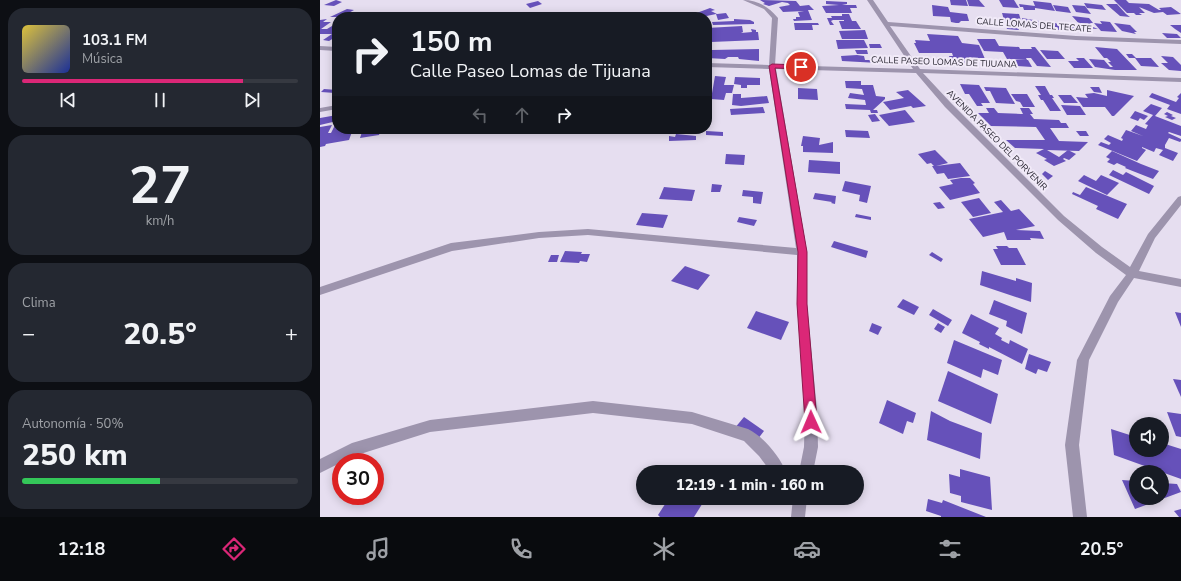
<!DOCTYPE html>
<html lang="es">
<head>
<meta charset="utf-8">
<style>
  body { margin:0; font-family:"Nunito Sans",sans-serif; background:#242831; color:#f1f3f6; height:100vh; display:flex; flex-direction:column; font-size:15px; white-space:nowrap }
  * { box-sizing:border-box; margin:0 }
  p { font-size:13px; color:#9ea1a6 }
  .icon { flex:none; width:22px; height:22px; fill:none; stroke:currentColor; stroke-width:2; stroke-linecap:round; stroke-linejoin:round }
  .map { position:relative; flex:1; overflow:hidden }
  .sheet { display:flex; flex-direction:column; gap:8px; padding:8px; background:#0d0f14; width:320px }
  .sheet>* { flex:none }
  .guide { position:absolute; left:12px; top:12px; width:380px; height:122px; border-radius:16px; box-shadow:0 2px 10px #0003; background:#171b24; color:#f1f3f6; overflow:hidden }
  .buttons { position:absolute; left:809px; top:417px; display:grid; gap:8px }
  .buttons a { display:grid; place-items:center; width:40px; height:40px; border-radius:50%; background:#171b24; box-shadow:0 2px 10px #0003; font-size:20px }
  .speed { position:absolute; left:12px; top:453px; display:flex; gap:8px; font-size:20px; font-weight:700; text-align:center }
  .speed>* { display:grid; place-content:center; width:52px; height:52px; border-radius:50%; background:#171b24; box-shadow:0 2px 10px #0003; line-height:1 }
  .speed .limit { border:6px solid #d22; background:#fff; color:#111 }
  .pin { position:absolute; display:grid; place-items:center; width:34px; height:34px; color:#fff; margin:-17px; border:2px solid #fff; border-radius:50%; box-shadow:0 1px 4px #0007 }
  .me { position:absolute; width:44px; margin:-22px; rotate:359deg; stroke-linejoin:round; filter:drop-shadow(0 0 3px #0008) }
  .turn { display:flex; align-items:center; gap:14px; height:84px; padding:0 12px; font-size:18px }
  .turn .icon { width:52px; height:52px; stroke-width:2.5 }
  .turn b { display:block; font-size:28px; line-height:34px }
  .lanes { display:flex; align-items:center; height:38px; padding:0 12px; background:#0003; justify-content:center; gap:20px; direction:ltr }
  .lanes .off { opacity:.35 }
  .big { font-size:30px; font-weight:800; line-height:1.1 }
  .sheet .widget { flex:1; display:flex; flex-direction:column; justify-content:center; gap:6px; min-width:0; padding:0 14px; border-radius:16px; background:#242831 }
  .sheet .dial { align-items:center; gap:0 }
  .dial b { font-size:52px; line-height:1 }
  .song { display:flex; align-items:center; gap:12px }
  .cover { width:48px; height:48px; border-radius:6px; background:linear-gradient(135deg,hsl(50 70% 55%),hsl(230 70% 35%)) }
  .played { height:4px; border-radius:2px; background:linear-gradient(90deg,#db2777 80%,#363941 80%) }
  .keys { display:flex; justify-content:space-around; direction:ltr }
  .heat { display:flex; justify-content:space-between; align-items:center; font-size:22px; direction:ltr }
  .charge { height:6px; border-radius:3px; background:linear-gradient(90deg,#34c759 50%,#363941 0) }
  .trip { position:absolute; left:316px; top:465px; width:228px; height:40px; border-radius:20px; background:#171b24; box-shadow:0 2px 10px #0003; font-weight:800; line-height:40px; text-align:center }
  .dock { display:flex; height:64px; justify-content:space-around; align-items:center; background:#090b0e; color:#9ea1a6 }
  .dock .icon { width:28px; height:28px }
  .dock .selected { color:#db2777 }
  .dock b { font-size:18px; color:#f1f3f6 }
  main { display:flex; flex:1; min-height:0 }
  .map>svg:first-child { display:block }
  .building { fill:#6651ba }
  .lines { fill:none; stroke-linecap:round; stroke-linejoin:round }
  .minor { fill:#9d94ad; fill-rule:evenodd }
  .route { fill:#db2777; stroke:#8e194d }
  .labels { text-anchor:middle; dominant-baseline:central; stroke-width:4; stroke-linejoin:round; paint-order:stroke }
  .far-street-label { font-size:9px; fill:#2c2935; stroke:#f1eaf8 }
</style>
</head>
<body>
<main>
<section class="sheet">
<div class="widget">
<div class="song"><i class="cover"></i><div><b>103.1 FM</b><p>Música</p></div></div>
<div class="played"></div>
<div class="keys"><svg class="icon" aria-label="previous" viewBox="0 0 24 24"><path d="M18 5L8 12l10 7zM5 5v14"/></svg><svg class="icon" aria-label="pause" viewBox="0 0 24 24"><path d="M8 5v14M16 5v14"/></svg><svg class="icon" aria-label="next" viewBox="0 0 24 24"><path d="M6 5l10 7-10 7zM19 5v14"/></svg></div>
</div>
<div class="widget dial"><b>27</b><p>km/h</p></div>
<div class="widget"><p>Clima</p>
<div class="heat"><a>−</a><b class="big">20.5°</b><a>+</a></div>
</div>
<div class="widget"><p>Autonomía · 50%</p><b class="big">250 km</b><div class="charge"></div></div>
</section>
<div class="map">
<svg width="861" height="517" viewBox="0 0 861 517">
  <rect width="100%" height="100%" fill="#e6def0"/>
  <!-- building -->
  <g class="building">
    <polygon points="16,0 22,2 14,6 4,5"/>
    <polygon points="440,0 476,1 480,6 489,5 494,10 488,10 492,20 474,21 473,19 476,19 476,17 480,17 478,12 484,11 463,12 459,7 470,5 468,3 462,2 449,6 443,4 445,3"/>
    <polygon points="630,0 646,0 648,6 631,5"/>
    <polygon points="647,0 659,0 665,7 649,6"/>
    <polygon points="679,0 694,0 699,8 683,7"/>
    <polygon points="794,0 806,0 809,3 829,4 839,10 841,10 839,8 851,7 861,14 847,15 843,12 834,13 819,7 825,13 819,13 822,15 816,15 814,13 807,13"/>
    <polygon points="218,1 222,4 210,8 206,4"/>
    <polygon points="506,1 527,2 527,4 522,5 536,5 537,8 530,8 532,13 506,13 502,6 519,5 506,4"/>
    <polygon points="713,1 731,3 735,11 715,8 715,10 704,10 703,7 700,7 699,4 715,6"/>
    <polygon points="764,3 782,5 786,10 767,8"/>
    <polygon points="786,4 797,4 806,14 810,17 800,16"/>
    <polygon points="612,5 628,7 630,12 647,14 649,21 641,21 639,23 636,23 631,22 630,17 613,16"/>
    <polygon points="733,5 748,7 751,13 736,11"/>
    <polygon points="752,5 765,6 771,14 756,12"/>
    <polygon points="390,8 395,10 391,11 397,14 406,13 409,18 398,20 396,14 382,17 374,14"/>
    <polygon points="27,9 34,10 21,17 10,17"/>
    <polygon points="682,13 699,14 702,24 685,23"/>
    <polygon points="522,14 529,14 532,21 536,21 541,29 522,29 519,21 524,21 524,20 513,20 511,21 514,25 510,25 507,18 512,18 511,16 522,16"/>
    <polygon points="752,16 769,18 773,23 770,23 773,27 778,29 763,28"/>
    <polygon points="702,18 719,21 723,28 710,27 709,24 704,24"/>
    <polygon points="7,19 3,22 11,22 1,29 7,29 17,23 17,36 9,41 3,40 12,34 0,34 0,20"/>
    <polygon points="414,19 430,20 434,22 434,24 393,25 392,22 414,21"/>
    <polygon points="780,21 790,22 797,32 781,31 774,23 782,24"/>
    <polygon points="474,23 498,23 499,25 492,25 493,30 475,30"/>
    <polygon points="725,23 736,23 742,30 730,30"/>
    <polygon points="794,23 810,25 817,32 814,32 816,34 802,31"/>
    <polygon points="741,24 754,24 759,31 748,31 741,26 743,26"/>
    <polygon points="850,25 861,25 861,33 855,29"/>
    <polygon points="422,26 423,32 421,33 432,32 431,29 436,30 436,32 438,32 439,40 391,42 392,33 387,33 387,28"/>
    <polygon points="686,26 697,26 699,30 687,29"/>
    <polygon points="545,30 548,39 522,39 519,31"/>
    <polygon points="842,33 857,34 861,38 847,38"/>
    <polygon points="607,34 638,36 642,43 659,45 665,59 649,57 653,64 636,63 631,62 629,56 633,56 632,53 599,53 594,43 596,43 595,40 610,41"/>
    <polygon points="657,39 675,39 679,46 699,47 700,49 712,49 711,47 715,47 731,67 717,66 711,58 706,58 707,60 687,59 683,52 664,51"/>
    <polygon points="516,40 544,40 548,48 518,49"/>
    <polygon points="549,44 560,44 562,48 550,48"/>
    <polygon points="775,47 797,49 817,70 795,70 775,67 769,59 784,60 790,67 793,67 788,62 791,62 787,58 784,58"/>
    <polygon points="387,49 391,49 392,50 439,49 439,61 419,59 418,57 408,57 405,59 387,58"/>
    <polygon points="535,50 547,50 548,54 537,54"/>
    <polygon points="720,50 738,51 745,59 727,59"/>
    <polygon points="806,54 812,54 816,58 831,58 839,67 821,66 815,58 809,58"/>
    <polygon points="537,55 544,56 545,60 556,60 558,63 522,61 521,56"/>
    <polygon points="841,56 853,57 861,65 861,71 849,70 841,63 848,63"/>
    <polygon points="756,58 764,58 773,68 754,68 748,61 759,61"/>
    <polygon points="693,60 708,60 712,67 697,66"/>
    <polygon points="395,76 406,77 404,85 414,85 412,93 406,93 404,100 391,99"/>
    <polygon points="415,77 440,78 440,85 427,85 427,88 421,88 421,85 414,84"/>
    <polygon points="525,81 541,81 541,85 553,85 556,96 565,97 565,99 553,110 557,110 558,113 551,113 550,110 526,109 525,104 546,105 545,100 528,98 530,93 544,95 542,89 526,88"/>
    <polygon points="640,84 659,85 670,103 661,103 663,106 657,106 649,94 645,94"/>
    <polygon points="715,86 725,86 730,95 732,95 734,98 732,98 741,111 730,111 723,100 721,100 718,95 721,95"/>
    <polygon points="664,87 686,88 695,104 676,103 670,91 666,91"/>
    <polygon points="770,87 779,87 782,93 774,92"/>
    <polygon points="478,88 497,89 498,100 478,99"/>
    <polygon points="4,89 17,90 17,91 15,93 1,92"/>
    <polygon points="588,90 606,106 593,108 591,106 570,110 563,102 584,98 576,92"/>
    <polygon points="787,90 814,96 794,116 792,116 785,107 763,107 756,97 768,98 765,94 774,93 787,96"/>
    <polygon points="832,93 856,102 859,98 857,97 861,93 861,114 847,109 850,105 829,97"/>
    <polygon points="413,94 421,94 421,98 447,96 449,103 421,106 412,105"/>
    <polygon points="691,94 707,94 715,107 703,107 700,102 696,101"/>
    <polygon points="738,95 751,95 758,103 744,103"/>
    <polygon points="831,104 842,108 835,116 861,126 861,136 849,132 848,133 861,139 861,141 860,142 849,138 845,145 845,148 858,153 853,161 839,155 843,150 836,148 834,152 822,147 822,148 826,150 817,161 778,145 781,142 789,145 791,143 784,139 788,135 802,141 803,139 801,138 806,130 823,136 811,131 816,125 826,129 828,125 825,124 833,115 823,111"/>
    <polygon points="741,105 760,106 766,115 747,115"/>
    <polygon points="443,107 445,113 411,115 410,109"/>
    <polygon points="666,108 674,108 678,113 701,114 703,114 700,108 709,108 713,114 710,114 714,119 739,120 741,123 746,123 749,128 730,128 739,141 768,142 759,151 727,150 739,157 748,150 756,154 749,160 744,158 743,159 746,161 734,166 724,160 727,159 716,153 724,149 695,148 686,140 725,140 716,127 671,126 658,113 669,113"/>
    <polygon points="585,110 595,122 569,126 559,115"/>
    <polygon points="815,111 828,116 824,120 820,118 818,121 810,118"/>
    <polygon points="847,112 853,115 851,116 856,118 852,120 845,117 848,116 844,114"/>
    <polygon points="555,114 560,121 552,122 548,115"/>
    <polygon points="17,115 17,129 33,129 29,140 6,144 5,146 0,147 0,127 12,125 8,133 11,133 17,121 0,125 0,118"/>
    <polygon points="43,129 61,129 59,135 40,138"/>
    <polygon points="525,130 548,131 550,138 526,137"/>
    <polygon points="386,131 403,132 403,136 386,135"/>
    <polygon points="756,131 766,131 769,136 760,136"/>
    <polygon points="356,134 376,136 376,140 349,141 349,136 355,137"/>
    <polygon points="483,136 500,138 499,145 513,142 513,153 483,152 483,146 481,146"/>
    <polygon points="615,150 628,163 616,166 640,163 650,176 628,179 624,173 617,174 612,166 614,166 611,163 607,164 598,154"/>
    <polygon points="792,151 821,164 839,171 833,179 805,168 806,167 797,163 794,165 787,162 790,159 786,157"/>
    <polygon points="406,154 425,155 424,165 405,164"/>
    <polygon points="489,160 520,162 520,174 488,172"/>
    <polygon points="793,170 803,175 806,172 834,186 829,194 789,175"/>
    <polygon points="725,171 733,176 728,180 722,174"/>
    <polygon points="764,175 776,181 781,175 799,183 787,195 758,181"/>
    <polygon points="641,178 650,178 655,183 653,184 660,193 630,200 619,187 633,184 630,180"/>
    <polygon points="525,181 551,186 547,203 539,201 540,195 522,191"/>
    <polygon points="392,184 402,185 400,192 391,192"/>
    <polygon points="344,187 375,190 372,201 339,199"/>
    <polygon points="766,187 807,204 798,219 776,209 778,206 752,194 753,192 760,195"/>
    <polygon points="423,190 443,192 441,204 433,203 433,197 422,196"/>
    <polygon points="495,193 516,196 515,204 511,203 512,202 493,199"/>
    <polygon points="659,198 671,213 653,217 641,202"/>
    <polygon points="681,200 691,211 699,209 715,226 696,230 720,231 724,239 710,238 711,240 687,240 684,232 663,237 649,219 683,212 674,202"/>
    <polygon points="620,202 625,208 618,209 613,203"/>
    <polygon points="322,213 348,215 343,228 316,225"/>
    <polygon points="536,214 551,217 551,220 535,217"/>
    <polygon points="419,217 437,220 434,226 417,222"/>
    <polygon points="514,241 548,251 546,258 511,247"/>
    <polygon points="676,246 687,246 689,248 697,248 706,265 681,265 673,249 678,249"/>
    <polygon points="245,251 262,252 261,254 270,254 267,262 260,261 259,263 240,262"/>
    <polygon points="612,252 623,259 621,262 609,255"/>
    <polygon points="231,255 239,255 237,262 228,262"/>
    <polygon points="365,266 390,275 378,290 351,281"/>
    <polygon points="662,271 696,281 696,278 712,283 711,302 660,285"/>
    <polygon points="583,299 599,307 594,315 577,307"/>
    <polygon points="674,300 707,313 702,334 686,326 687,321 669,314"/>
    <polygon points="613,309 632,320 628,326 609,315"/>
    <polygon points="436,311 469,322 461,340 427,328"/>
    <polygon points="855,312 861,313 861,327"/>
    <polygon points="651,314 679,328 675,334 682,338 681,340 689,344 690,340 708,349 702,364 669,347 669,349 659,344 660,342 642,333"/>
    <polygon points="552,323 562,327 558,335 549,331"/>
    <polygon points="618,323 625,327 621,333 614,329"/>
    <polygon points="634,340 682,360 678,375 663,369 661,378 627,363"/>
    <polygon points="709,354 731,362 727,372 718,369 716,374 705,369"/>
    <polygon points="628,371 678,394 671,424 618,401"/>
    <polygon points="853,379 861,380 861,397"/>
    <polygon points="567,400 596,413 593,423 587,421 583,434 559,423"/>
    <polygon points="611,411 630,421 662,433 660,459 607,440"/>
    <polygon points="847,412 861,414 861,437 856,436"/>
    <polygon points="424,417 444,431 434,444 414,429"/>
    <polygon points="791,429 816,437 816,450 842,450 842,443 861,449 861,479 794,455"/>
    <polygon points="640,469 670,477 672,510 641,502 641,496 630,493 629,474 640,477"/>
    <polygon points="802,480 816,481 816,498 842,498 842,483 857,484 861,492 815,509"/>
    <polygon points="349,498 380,498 384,501 374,517 340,517 338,515"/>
    <polygon points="608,499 622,503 623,500 666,517 621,517 621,516 606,511"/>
    <polygon points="861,509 861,517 859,517 854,511"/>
  </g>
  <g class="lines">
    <!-- minor -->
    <g class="minor">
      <path d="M423,0C438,0 449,7 458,18L455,65L593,69L547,0H553L568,22L756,36L861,40V44L756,40L570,26L600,69L861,78V82L603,73L631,103L744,216L782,247L810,267L828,234L858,197L861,196V205L835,238L819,271L861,279V287L814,278L798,302L769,360L759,445L767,517H753L745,445L757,360L790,296L806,275L776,253L738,220L625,107L596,73L456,69L487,252V305L497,410L498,447L493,472H479L484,447L485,410L477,305V255L268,235L219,238L132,251L0,295V287L131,243L219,232L268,229L476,248L449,69L387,67V63L449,65L452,18L444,9Z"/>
      <polygon points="0,46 17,47 17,51 0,50"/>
      <polygon points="17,105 17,109 0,112 0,108"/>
      <path d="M273,401L372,412L428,429C443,436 460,457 466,472H451L439,456L424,441L372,424L273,413L110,432L34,456L0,473V459L32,443L110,420Z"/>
      <polygon points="473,498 487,498 485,517 471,517"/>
    </g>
  </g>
  <!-- route -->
  <polygon class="route" points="452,64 481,65 484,67 481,69 455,68 487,252 487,304 497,422 495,426 491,428 487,426 485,422 477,304 478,252 449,66"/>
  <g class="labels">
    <!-- far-street labels -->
    <g class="far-street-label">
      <text transform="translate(714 25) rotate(4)">CALLE LOMAS DEL TECATE</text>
      <text transform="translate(624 62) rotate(2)">CALLE PASEO LOMAS DE TIJUANA</text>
      <text transform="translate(677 140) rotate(45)">AVENIDA PASEO DEL PORVENIR</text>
    </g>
  </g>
</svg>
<div class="buttons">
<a><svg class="icon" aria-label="sound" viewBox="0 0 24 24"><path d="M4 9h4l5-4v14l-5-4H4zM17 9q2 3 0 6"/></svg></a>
<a><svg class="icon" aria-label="search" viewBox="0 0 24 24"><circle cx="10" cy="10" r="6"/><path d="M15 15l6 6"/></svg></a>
</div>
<div class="speed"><div class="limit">30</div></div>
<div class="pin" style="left:481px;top:67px;background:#d93025"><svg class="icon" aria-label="arrive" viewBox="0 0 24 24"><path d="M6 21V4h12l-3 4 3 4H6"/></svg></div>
<svg class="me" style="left:491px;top:422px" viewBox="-20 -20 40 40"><path d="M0-17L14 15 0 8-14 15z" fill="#db2777" stroke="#fff" stroke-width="4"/></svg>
<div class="trip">12:19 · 1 min · 160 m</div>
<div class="guide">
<div class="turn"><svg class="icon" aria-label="right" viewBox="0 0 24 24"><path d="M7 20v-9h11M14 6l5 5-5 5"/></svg><div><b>150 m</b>Calle Paseo Lomas de Tijuana</div></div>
<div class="lanes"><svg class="icon off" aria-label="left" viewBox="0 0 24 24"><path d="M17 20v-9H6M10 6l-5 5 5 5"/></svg><svg class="icon off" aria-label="ahead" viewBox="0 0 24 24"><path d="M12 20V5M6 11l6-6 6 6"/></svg><svg class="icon" aria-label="right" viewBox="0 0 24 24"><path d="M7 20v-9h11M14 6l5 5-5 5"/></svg></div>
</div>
</div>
</main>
<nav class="dock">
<b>12:18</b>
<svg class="icon selected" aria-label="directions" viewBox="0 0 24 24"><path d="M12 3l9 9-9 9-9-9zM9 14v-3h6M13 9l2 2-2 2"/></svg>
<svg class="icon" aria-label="music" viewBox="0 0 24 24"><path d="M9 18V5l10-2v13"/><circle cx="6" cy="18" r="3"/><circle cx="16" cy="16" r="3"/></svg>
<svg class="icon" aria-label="phone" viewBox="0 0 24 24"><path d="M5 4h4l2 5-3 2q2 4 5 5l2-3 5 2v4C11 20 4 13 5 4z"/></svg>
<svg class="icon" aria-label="climate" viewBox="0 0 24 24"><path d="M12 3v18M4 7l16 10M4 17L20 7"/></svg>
<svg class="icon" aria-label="car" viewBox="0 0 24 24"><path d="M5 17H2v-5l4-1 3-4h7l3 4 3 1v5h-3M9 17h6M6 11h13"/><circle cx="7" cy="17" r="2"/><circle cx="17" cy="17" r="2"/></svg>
<svg class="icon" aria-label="filters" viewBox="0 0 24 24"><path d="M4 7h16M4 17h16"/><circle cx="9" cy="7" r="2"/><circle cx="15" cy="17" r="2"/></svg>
<b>20.5°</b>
</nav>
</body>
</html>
